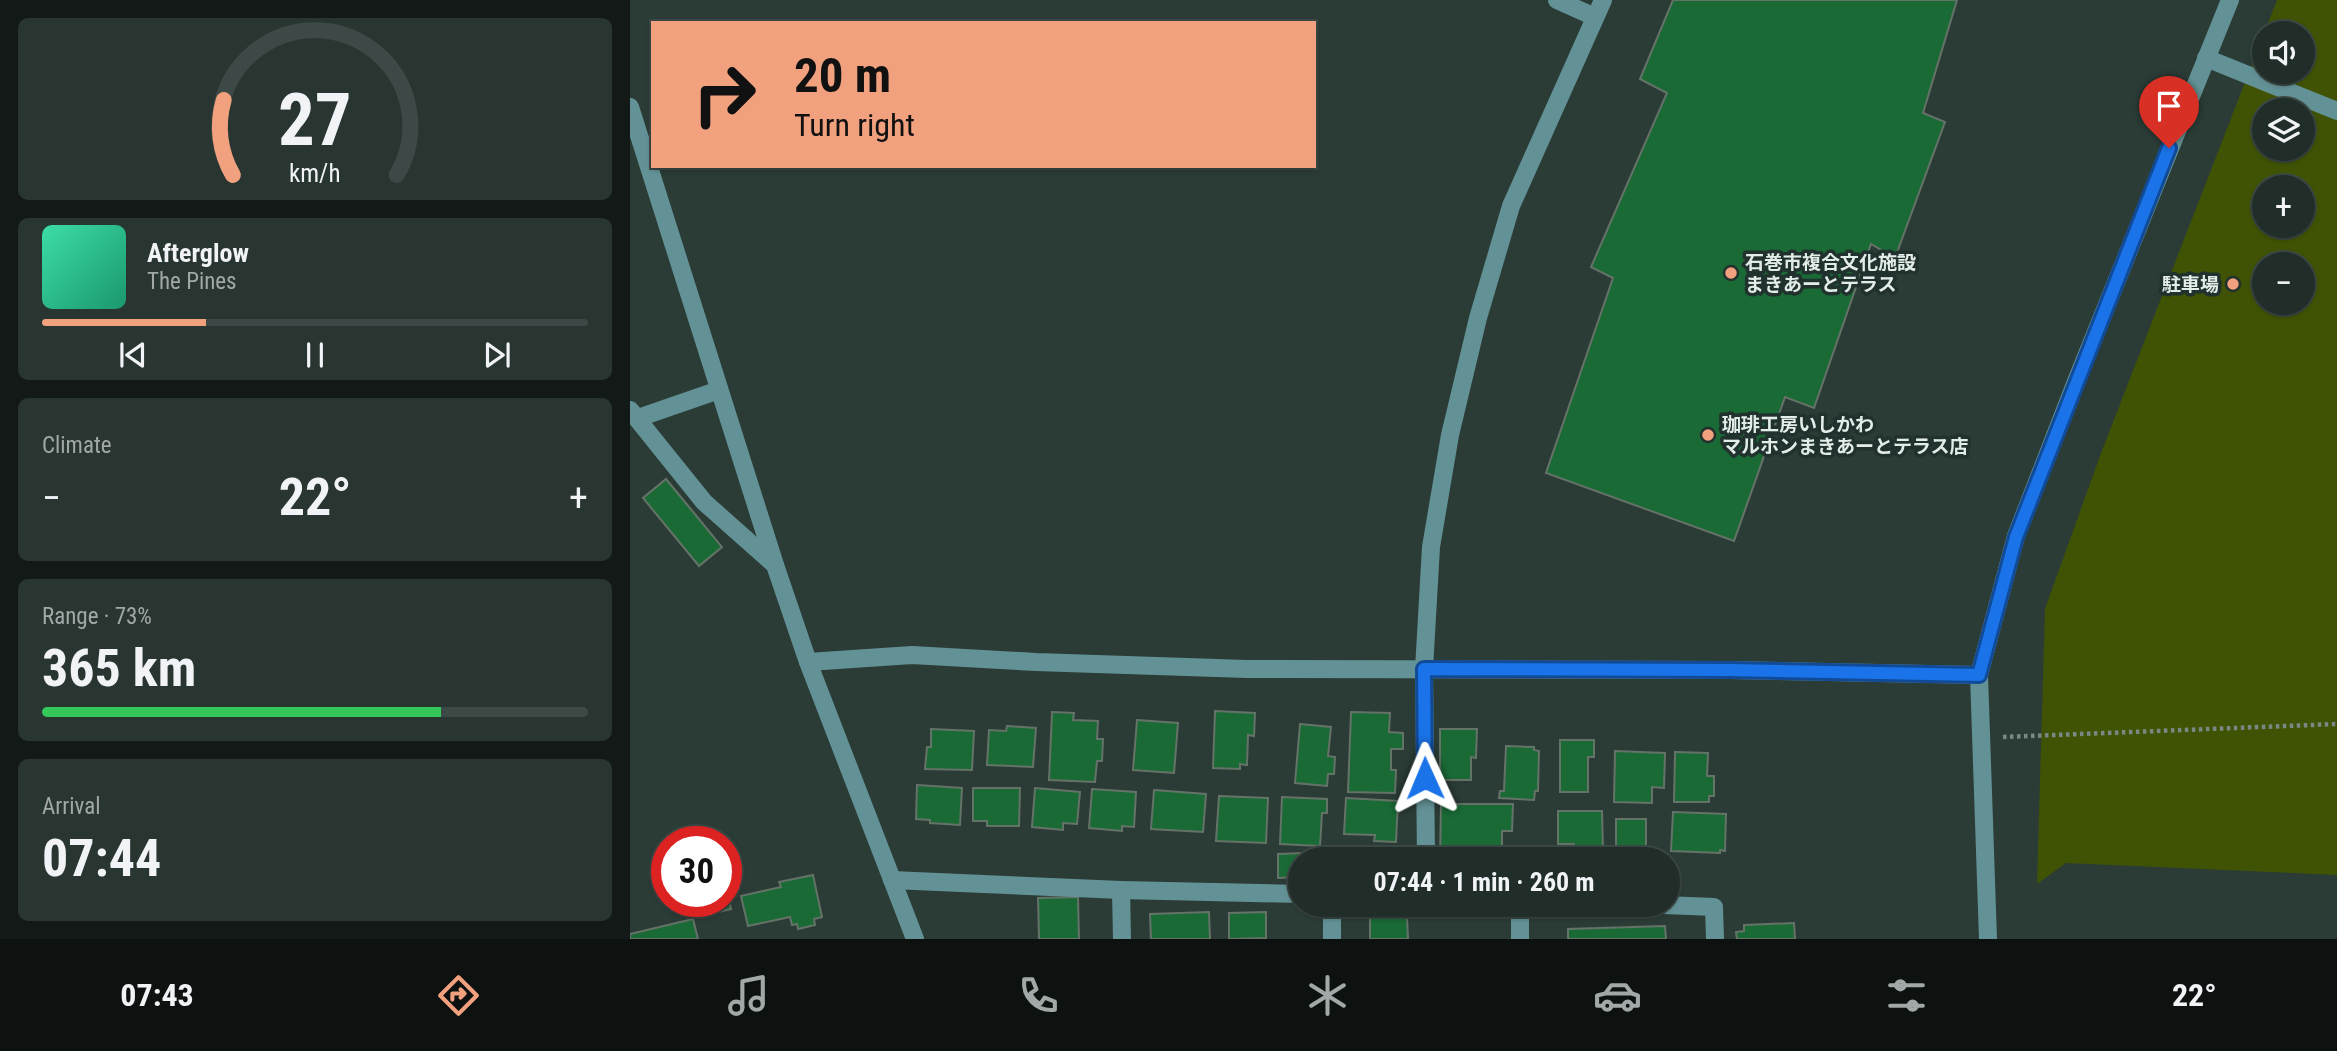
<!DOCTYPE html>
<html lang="en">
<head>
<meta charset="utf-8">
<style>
  body { margin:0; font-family:"Roboto Condensed","Noto Sans JP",sans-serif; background:#283531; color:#f1f3f6; height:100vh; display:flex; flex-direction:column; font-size:26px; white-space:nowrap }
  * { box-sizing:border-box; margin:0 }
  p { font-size:23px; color:#a2a8a8 }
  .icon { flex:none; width:38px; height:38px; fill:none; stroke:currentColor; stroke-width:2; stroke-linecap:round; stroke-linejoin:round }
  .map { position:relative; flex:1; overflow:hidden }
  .drawer { display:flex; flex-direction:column; gap:18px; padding:18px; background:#121917; width:630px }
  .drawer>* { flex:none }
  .banner { position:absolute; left:21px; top:21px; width:665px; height:147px; border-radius:0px; box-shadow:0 2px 5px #0004,0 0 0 2px #3d4946; background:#f2a17e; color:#111; overflow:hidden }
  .tools { position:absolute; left:1622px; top:21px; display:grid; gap:14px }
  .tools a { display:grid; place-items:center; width:63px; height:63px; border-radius:50%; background:#202d29; box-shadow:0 2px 5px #0004,0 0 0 2px #3d4946; font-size:35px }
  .speed { position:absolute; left:21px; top:826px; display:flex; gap:14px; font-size:35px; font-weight:700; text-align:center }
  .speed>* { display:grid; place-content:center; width:91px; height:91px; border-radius:50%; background:#202d29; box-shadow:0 2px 5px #0004,0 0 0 2px #3d4946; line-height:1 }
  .speed .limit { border:10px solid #d22; background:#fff; color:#111 }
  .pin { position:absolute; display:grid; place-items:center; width:60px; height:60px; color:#fff; margin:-72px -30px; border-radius:50% 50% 50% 0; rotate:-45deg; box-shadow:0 0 7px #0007 }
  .pin .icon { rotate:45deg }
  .me { position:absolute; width:77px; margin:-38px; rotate:359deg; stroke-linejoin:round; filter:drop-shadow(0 0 5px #0008) }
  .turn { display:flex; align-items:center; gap:24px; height:147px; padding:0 28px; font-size:32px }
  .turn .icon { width:91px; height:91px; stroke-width:2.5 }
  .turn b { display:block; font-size:49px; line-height:60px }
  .big { font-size:52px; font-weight:700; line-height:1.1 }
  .drawer .tile { flex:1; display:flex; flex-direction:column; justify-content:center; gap:10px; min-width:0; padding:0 24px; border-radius:10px; background:#283531 }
  .drawer .dial { align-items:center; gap:0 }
  .dial svg { height:182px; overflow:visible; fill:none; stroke:#3d4946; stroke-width:7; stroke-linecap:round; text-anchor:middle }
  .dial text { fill:#f1f3f6; stroke:none }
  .song { display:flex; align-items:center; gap:21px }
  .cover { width:84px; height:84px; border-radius:10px; background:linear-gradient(135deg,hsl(160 70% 55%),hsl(160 70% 35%)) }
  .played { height:7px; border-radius:4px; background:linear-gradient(90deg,#f2a17e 30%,#3d4946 30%) }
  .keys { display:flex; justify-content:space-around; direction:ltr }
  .heat { display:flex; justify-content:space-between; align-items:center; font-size:38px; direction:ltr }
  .charge { height:10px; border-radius:5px; background:linear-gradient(90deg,#34c759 73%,#3d4946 0) }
  .trip { position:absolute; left:658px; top:847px; width:392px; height:70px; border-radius:35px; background:#202d29; box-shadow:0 2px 5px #0004,0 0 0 2px #3d4946; font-weight:700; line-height:70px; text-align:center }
  .tab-bar { display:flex; height:112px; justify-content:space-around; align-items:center; background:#0d1210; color:#a2a8a8 }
  .tab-bar .icon { width:49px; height:49px }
  .tab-bar .selected { color:#f2a17e }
  .tab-bar b { font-size:32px; color:#f1f3f6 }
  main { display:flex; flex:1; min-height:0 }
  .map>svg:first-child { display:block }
  .green { fill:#405304; fill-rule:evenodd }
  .building { fill:#1a6a36; stroke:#657267; stroke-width:2 }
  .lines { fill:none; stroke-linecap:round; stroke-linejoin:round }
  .path { stroke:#7a8883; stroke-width:4.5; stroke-dasharray:3.5 3.5; stroke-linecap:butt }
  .minor { stroke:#639296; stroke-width:18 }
  .route-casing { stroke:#114b97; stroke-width:18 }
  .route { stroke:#1a73e8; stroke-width:12 }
  .poi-dot { fill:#f2a17e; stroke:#21312d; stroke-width:2.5 }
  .labels { text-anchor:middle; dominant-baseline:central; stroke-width:7; stroke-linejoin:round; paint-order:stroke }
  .poi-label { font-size:19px; font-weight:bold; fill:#e2ece9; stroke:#21312d; text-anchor:start }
</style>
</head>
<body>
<main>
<section class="drawer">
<div class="tile dial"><svg viewBox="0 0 100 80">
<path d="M14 69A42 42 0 1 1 86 69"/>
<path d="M14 69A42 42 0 0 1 10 36" stroke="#f2a17e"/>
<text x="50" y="56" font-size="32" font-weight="700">27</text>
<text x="50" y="72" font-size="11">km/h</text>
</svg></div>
<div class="tile">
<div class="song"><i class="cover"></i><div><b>Afterglow</b><p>The Pines</p></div></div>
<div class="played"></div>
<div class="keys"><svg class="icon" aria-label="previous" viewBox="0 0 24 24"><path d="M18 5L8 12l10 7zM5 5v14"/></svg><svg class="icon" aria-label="pause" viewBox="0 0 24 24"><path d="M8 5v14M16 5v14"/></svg><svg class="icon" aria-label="next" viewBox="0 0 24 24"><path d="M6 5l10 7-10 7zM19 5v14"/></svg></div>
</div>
<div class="tile"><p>Climate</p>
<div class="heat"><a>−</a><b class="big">22°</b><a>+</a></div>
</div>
<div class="tile"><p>Range · 73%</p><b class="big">365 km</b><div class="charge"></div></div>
<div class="tile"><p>Arrival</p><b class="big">07:44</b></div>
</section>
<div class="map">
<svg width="1707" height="939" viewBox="0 0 1707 939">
  <rect width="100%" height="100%" fill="#2b3c37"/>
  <!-- green -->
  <path class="green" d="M1647,0H1707V875L1436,863L1407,884L1415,609L1471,453ZM1634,33H1673V72H1634ZM1634,110H1673V149H1634ZM1634,187H1673V226H1634ZM1634,264H1673V303H1634Z"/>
  <!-- building -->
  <g class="building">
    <polygon points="1043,0 1327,0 1293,113 1315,122 1265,258 1241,244 1184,408 1155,397 1104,541 916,473 983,278 961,267 1037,93 1010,79"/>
    <polygon points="36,479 92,547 69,566 13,498"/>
    <polygon points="585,711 625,713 624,736 618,735 617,765 610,764 610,769 583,768"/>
    <polygon points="422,712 444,713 443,720 468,721 467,739 473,739 472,761 467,761 465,782 419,780"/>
    <polygon points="721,712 760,713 759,732 773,733 773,749 761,749 761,770 766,770 765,793 718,792"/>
    <polygon points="507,720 548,723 544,773 503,770"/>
    <polygon points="670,724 701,727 698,756 705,757 704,774 698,774 697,786 665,783"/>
    <polygon points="377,726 406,728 403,767 357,765 359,730 376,731"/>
    <polygon points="301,729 344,731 342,770 295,769 297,747 301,747"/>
    <polygon points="810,729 847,729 846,758 841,757 841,780 810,780"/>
    <polygon points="930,740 964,740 964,757 958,757 958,792 930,792"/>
    <polygon points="876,746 904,747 904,750 909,751 908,791 905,791 904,800 869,798 870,791 874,791"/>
    <polygon points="985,751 1035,753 1034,788 1022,787 1022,803 984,802"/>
    <polygon points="1045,752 1078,753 1077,776 1084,776 1084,796 1079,796 1079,802 1044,802"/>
    <polygon points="287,785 332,788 330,825 300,823 300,820 286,819"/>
    <polygon points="343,788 390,788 389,826 357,826 357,821 343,821"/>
    <polygon points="405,788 450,792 447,824 433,823 433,830 402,827"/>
    <polygon points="462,789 506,792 504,827 492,826 492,831 459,828"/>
    <polygon points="524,790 576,794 573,832 521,829"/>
    <polygon points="589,796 638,798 636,843 586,841"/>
    <polygon points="652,797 697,799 697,813 692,813 690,846 650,844"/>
    <polygon points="716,798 768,801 766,842 744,841 745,835 714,834"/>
    <polygon points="811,804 883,804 882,831 872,831 872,859 810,859"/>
    <polygon points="928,811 972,811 973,851 944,851 944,844 928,844"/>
    <polygon points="1043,812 1096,814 1095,851 1090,850 1090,853 1041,851"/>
    <polygon points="986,819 1016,819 1016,856 986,857"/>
    <polygon points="674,853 673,859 670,859 670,877 648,878 648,854"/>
    <polygon points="183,875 192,917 184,919 185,925 168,929 167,924 162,925 160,917 118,926 111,896 151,887 149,882"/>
    <polygon points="97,892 101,909 76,915 73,901 96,901"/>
    <polygon points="448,897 449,939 409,939 408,898"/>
    <polygon points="579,912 580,939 521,939 520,914"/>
    <polygon points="636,912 636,938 599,939 599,913"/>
    <polygon points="777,917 778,939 740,939 740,918"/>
    <polygon points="63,919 68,939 0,939 0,934"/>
    <polygon points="1164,923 1165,939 1107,939 1106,932 1114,931 1114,925"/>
    <polygon points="1035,926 1036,939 938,939 938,929"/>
  </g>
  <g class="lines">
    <!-- path -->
    <polyline class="path" points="1373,737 1707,724"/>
    <!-- minor -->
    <g class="minor">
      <polyline points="927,0 965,17"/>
      <polyline points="1576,58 1707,111"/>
      <polyline points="0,107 145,565 178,662 285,939"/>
      <polyline points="0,410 74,502 145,565"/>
      <polyline points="8,418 89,390"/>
      <polyline points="178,662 282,655 406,662 617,669 1100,670 1349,675"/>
      <polyline points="796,859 794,669 801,547 820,435 848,318 881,206 973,0"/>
      <polyline points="262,880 491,890"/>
      <polyline points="702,905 702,939"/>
      <polyline points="890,905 890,939"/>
      <polyline points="1034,905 1084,907 1085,939"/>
      <polyline points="492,939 491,890 670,894"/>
      <polyline points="1358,939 1349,675 1386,536 1447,379 1600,0"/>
    </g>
  </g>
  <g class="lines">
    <!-- route casing -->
    <g class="route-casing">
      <polyline id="route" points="795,778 794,669 1100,670 1349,675 1386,537 1539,148"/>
    </g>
    <!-- route -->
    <use href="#route" class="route"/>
  </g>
  <!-- markers -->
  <g class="poi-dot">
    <circle cx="1101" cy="273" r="7"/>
    <circle cx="1603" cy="284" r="7"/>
    <circle cx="1078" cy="435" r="7"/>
  </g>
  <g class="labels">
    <!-- poi labels -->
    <g class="poi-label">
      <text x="1115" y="262">石巻市複合文化施設<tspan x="1115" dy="22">まきあーとテラス</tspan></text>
      <text x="1589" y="284" text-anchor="end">駐車場</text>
      <text x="1092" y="424">珈琲工房いしかわ<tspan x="1092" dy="22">マルホンまきあーとテラス店</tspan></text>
    </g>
  </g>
</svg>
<div class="tools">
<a><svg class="icon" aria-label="sound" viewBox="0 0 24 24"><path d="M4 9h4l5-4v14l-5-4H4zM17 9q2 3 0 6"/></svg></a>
<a><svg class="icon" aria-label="layers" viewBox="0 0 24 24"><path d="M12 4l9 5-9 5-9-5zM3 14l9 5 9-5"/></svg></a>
<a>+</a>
<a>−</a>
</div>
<div class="speed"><div class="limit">30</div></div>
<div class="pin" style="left:1539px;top:148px;background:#d93025"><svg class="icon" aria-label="arrive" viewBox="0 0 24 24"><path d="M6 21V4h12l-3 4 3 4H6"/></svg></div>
<svg class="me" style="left:795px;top:778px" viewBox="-20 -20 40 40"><path d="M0-17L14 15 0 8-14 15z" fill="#1a73e8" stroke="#fff" stroke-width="4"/></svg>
<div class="trip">07:44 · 1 min · 260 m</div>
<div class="banner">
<div class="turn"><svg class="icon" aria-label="right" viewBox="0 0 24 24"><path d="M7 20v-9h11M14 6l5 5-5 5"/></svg><div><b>20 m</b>Turn right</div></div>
</div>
</div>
</main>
<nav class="tab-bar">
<b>07:43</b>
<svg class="icon selected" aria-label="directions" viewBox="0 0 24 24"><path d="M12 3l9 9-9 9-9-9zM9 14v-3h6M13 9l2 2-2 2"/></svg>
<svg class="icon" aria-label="music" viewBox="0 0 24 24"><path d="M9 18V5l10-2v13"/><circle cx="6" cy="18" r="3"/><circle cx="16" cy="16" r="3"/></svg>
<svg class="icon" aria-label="phone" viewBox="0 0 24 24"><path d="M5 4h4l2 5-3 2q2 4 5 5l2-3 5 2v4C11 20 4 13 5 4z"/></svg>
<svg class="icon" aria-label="climate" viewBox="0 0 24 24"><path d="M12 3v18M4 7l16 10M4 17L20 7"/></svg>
<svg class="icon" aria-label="car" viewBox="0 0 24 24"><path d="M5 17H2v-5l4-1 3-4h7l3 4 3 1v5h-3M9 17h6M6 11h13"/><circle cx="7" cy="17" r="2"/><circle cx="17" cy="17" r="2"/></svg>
<svg class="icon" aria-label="filters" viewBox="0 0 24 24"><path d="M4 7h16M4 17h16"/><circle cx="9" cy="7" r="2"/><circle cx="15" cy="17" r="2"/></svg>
<b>22°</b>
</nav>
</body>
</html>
